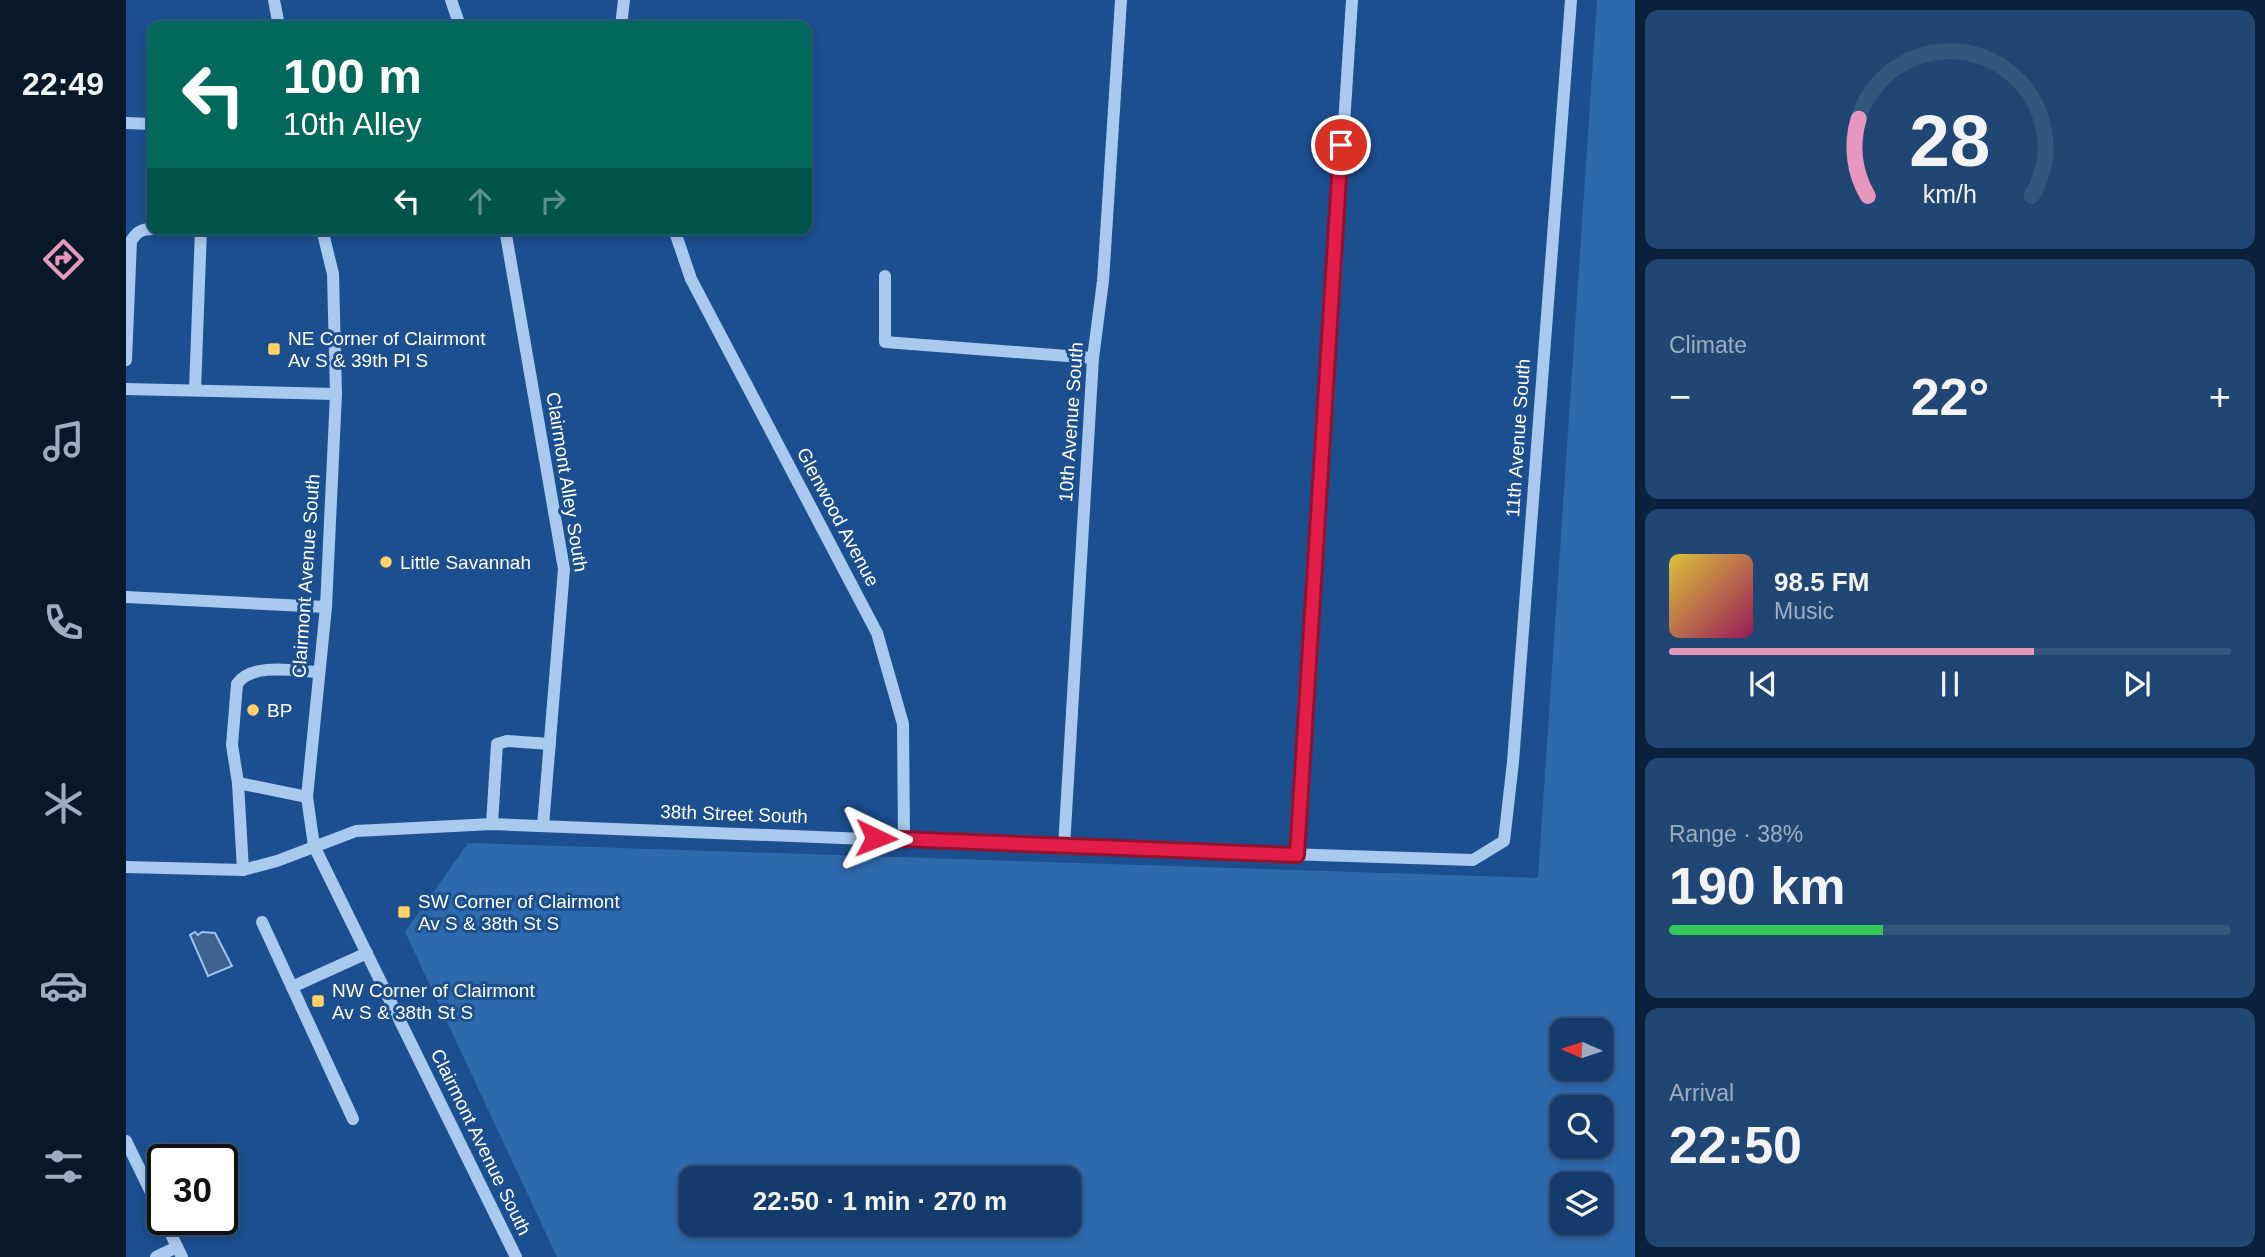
<!DOCTYPE html>
<html lang="en">
<head>
<meta charset="utf-8">
<style>
  body { margin:0; font-family:Helvetica,sans-serif; background:#214673; color:#f1f3f6; height:100vh; display:flex; flex-direction:column; font-size:26px; white-space:nowrap }
  * { box-sizing:border-box; margin:0 }
  p { font-size:23px; color:#9dadc1 }
  .icon { flex:none; width:38px; height:38px; fill:none; stroke:currentColor; stroke-width:2; stroke-linecap:round; stroke-linejoin:round }
  .map { position:relative; flex:1; overflow:hidden }
  .details { display:flex; flex-direction:column; gap:10px; padding:10px; background:#0b203b; width:630px }
  .details>* { flex:none }
  .hud { position:absolute; left:21px; top:21px; width:665px; height:214px; border-radius:14px; box-shadow:0 4px 10px #0003,0 0 0 2px #33557e; background:#00695c; color:#fff; overflow:hidden }
  .needle { width:46px; rotate:273deg }
  .buttons { position:absolute; left:1424px; top:1018px; display:grid; gap:14px }
  .buttons a { display:grid; place-items:center; width:63px; height:63px; border-radius:14px; background:#143b6b; box-shadow:0 4px 10px #0003,0 0 0 2px #33557e; font-size:35px }
  .speed { position:absolute; left:21px; top:1144px; display:flex; gap:14px; font-size:35px; font-weight:700; text-align:center }
  .speed>* { display:grid; place-content:center; width:91px; height:91px; border-radius:50%; background:#143b6b; box-shadow:0 4px 10px #0003,0 0 0 2px #33557e; line-height:1 }
  .speed .limit { border:4px solid #111; border-radius:10px; background:#fff; color:#111 }
  .pin { position:absolute; display:grid; place-items:center; width:60px; height:60px; color:#fff; margin:-30px; border:4px solid #fff; border-radius:50%; box-shadow:0 2px 7px #0007 }
  .me { position:absolute; width:77px; margin:-38px; rotate:92deg; stroke-linejoin:round; filter:drop-shadow(0 0 5px #0008) }
  .turn { display:flex; align-items:center; gap:24px; height:147px; padding:0 21px; font-size:32px }
  .turn .icon { width:91px; height:91px; stroke-width:2.5 }
  .turn b { display:block; font-size:49px; line-height:60px }
  .lanes { display:flex; align-items:center; height:66px; padding:0 21px; background:#0003; justify-content:center; gap:35px; direction:ltr }
  .lanes .off { opacity:.35 }
  .big { font-size:52px; font-weight:800; line-height:1.1 }
  .details .card { flex:1; display:flex; flex-direction:column; justify-content:center; gap:10px; min-width:0; padding:0 24px; border-radius:14px; background:#214673 }
  .details .dial { align-items:center; gap:0 }
  .dial svg { height:182px; overflow:visible; fill:none; stroke:#33557e; stroke-width:7; stroke-linecap:round; text-anchor:middle }
  .dial text { fill:#f1f3f6; stroke:none }
  .song { display:flex; align-items:center; gap:21px }
  .cover { width:84px; height:84px; border-radius:10px; background:linear-gradient(135deg,hsl(50 70% 55%),hsl(330 70% 35%)) }
  .played { height:7px; border-radius:4px; background:linear-gradient(90deg,#e797bd 65%,#33557e 65%) }
  .keys { display:flex; justify-content:space-around; direction:ltr }
  .heat { display:flex; justify-content:space-between; align-items:center; font-size:38px; direction:ltr }
  .charge { height:10px; border-radius:5px; background:linear-gradient(90deg,#34c759 38%,#33557e 0) }
  .trip { position:absolute; left:553px; top:1166px; width:402px; height:70px; border-radius:14px; background:#143b6b; box-shadow:0 4px 10px #0003,0 0 0 2px #33557e; font-weight:800; line-height:70px; text-align:center }
  main { display:flex; flex:1; min-height:0 }
  .tab-bar { display:flex; flex-direction:column; width:126px; justify-content:space-around; align-items:center; background:#08182b; color:#9dadc1 }
  .tab-bar .icon { width:49px; height:49px }
  .tab-bar .active { color:#e797bd }
  .tab-bar b { font-size:32px; color:#f1f3f6 }
  .map>svg:first-child { display:block }
  .green { fill:#2e69ad; fill-rule:evenodd }
  .water { fill:#3c6290; stroke:#9cc4f0; stroke-width:2 }
  .lines { fill:none; stroke-linecap:round; stroke-linejoin:round }
  .minor { stroke:#a9c9ee; stroke-width:12 }
  .route-casing { stroke:#92132f; stroke-width:18 }
  .route { stroke:#e11d48; stroke-width:12 }
  .poi-dot { fill:#ffd166; stroke:#1b4f8f; stroke-width:2.5 }
  .labels { text-anchor:middle; dominant-baseline:central; stroke-width:6; stroke-linejoin:round; paint-order:stroke }
  .poi-label { font-size:19px; fill:#fff; stroke:#1b4f8f; text-anchor:start }
  .street-label { font-size:19px; fill:#fff; stroke:#1b4f8f }
</style>
</head>
<body>
<main>
<nav class="tab-bar">
<b>22:49</b>
<svg class="icon active" aria-label="directions" viewBox="0 0 24 24"><path d="M12 3l9 9-9 9-9-9zM9 14v-3h6M13 9l2 2-2 2"/></svg>
<svg class="icon" aria-label="music" viewBox="0 0 24 24"><path d="M9 18V5l10-2v13"/><circle cx="6" cy="18" r="3"/><circle cx="16" cy="16" r="3"/></svg>
<svg class="icon" aria-label="phone" viewBox="0 0 24 24"><path d="M5 4h4l2 5-3 2q2 4 5 5l2-3 5 2v4C11 20 4 13 5 4z"/></svg>
<svg class="icon" aria-label="climate" viewBox="0 0 24 24"><path d="M12 3v18M4 7l16 10M4 17L20 7"/></svg>
<svg class="icon" aria-label="car" viewBox="0 0 24 24"><path d="M5 17H2v-5l4-1 3-4h7l3 4 3 1v5h-3M9 17h6M6 11h13"/><circle cx="7" cy="17" r="2"/><circle cx="17" cy="17" r="2"/></svg>
<svg class="icon" aria-label="filters" viewBox="0 0 24 24"><path d="M4 7h16M4 17h16"/><circle cx="9" cy="7" r="2"/><circle cx="15" cy="17" r="2"/></svg>
</nav>
<div class="map">
<svg width="1509" height="1257" viewBox="0 0 1509 1257">
  <rect width="100%" height="100%" fill="#1b4f8f"/>
  <!-- green -->
  <path class="green" d="M1471,0H1509V1257H431L279,932L342,843L1412,878ZM1437,1031H1475V1069H1437ZM1437,1108H1475V1146H1437ZM565,1178H943V1223H565ZM1437,1185H1475V1223H1437Z"/>
  <!-- water -->
  <polygon class="water" points="69,932 72,935 76,932 89,933 106,966 82,976 64,935"/>
  <g class="lines">
    <!-- minor -->
    <g class="minor">
      <polyline points="148,0 153,26"/>
      <polyline points="325,0 334,26"/>
      <polyline points="495,26 498,0"/>
      <polyline points="0,123 26,124"/>
      <polyline points="69,229 196,230"/>
      <polyline points="196,229 207,274 210,394 200,607 181,797 188,846 390,1257"/>
      <polyline points="379,229 438,569 417,826"/>
      <polyline points="548,229 565,279 751,633 777,724 778,840"/>
      <polyline points="759,276 759,342 967,358"/>
      <path d="M0,360L5,241C11,232 15,229 26,229"/>
      <polyline points="0,389 210,394"/>
      <polyline points="69,390 75,229"/>
      <polyline points="0,597 200,607"/>
      <polyline points="112,783 181,797"/>
      <polyline points="366,824 371,744 381,741 424,744"/>
      <polyline points="938,847 967,358 977,281 995,0"/>
      <polyline points="1171,855 1226,0"/>
      <polyline points="0,867 117,870 151,861 230,831 366,824 938,847 1347,860 1378,841 1387,762 1445,0"/>
      <path d="M117,870L112,783L106,745L111,684C126,662 170,671 193,672"/>
      <polyline points="136,922 166,987"/>
      <polyline points="227,1119 166,987 241,953"/>
      <polyline points="0,1141 37,1217"/>
      <polyline points="38,1220 56,1257"/>
      <polyline points="30,1257 51,1247"/>
    </g>
  </g>
  <g class="lines">
    <!-- route casing -->
    <g class="route-casing">
      <polyline id="route" points="750,838 1171,855 1215,145"/>
    </g>
    <!-- route -->
    <use href="#route" class="route"/>
  </g>
  <!-- markers -->
  <g class="poi-dot">
    <rect x="141" y="342" width="14" height="14" rx="3.5"/>
    <circle cx="260" cy="562" r="7"/>
    <circle cx="127" cy="710" r="7"/>
    <rect x="271" y="905" width="14" height="14" rx="3.5"/>
    <rect x="185" y="994" width="14" height="14" rx="3.5"/>
  </g>
  <g class="labels">
    <!-- poi labels -->
    <g class="poi-label">
      <text x="162" y="338">NE Corner of Clairmont<tspan x="162" dy="22">Av S &amp; 39th Pl S</tspan></text>
      <text x="274" y="562">Little Savannah</text>
      <text x="141" y="710">BP</text>
      <text x="292" y="901">SW Corner of Clairmont<tspan x="292" dy="22">Av S &amp; 38th St S</tspan></text>
      <text x="206" y="990">NW Corner of Clairmont<tspan x="206" dy="22">Av S &amp; 38th St S</tspan></text>
    </g>
    <!-- street labels -->
    <g class="street-label">
      <text transform="translate(945 422) rotate(-86)">10th Avenue South</text>
      <text transform="translate(1392 438) rotate(-86)">11th Avenue South</text>
      <text transform="translate(441 482) rotate(81)">Clairmont Alley South</text>
      <text transform="translate(712 517) rotate(62)">Glenwood Avenue</text>
      <text transform="translate(180 576) rotate(-86)">Clairmont Avenue South</text>
      <text transform="translate(608 814) rotate(2)">38th Street South</text>
      <text transform="translate(355 1142) rotate(64)">Clairmont Avenue South</text>
    </g>
  </g>
</svg>
<div class="buttons">
<a><svg class="needle" viewBox="-14 -14 28 28"><path d="M0-13l5 13h-10z" fill="#e53935"/><path d="M0 13l5-13h-10z" fill="#9dadc1"/></svg></a>
<a><svg class="icon" aria-label="search" viewBox="0 0 24 24"><circle cx="10" cy="10" r="6"/><path d="M15 15l6 6"/></svg></a>
<a><svg class="icon" aria-label="layers" viewBox="0 0 24 24"><path d="M12 4l9 5-9 5-9-5zM3 14l9 5 9-5"/></svg></a>
</div>
<div class="speed"><div class="limit">30</div></div>
<div class="pin" style="left:1215px;top:145px;background:#d93025"><svg class="icon" aria-label="arrive" viewBox="0 0 24 24"><path d="M6 21V4h12l-3 4 3 4H6"/></svg></div>
<svg class="me" style="left:750px;top:838px" viewBox="-20 -20 40 40"><path d="M0-17L14 15 0 8-14 15z" fill="#e11d48" stroke="#fff" stroke-width="4"/></svg>
<div class="trip">22:50 · 1 min · 270 m</div>
<div class="hud">
<div class="turn"><svg class="icon" aria-label="left" viewBox="0 0 24 24"><path d="M17 20v-9H6M10 6l-5 5 5 5"/></svg><div><b>100 m</b>10th Alley</div></div>
<div class="lanes"><svg class="icon" aria-label="left" viewBox="0 0 24 24"><path d="M17 20v-9H6M10 6l-5 5 5 5"/></svg><svg class="icon off" aria-label="ahead" viewBox="0 0 24 24"><path d="M12 20V5M6 11l6-6 6 6"/></svg><svg class="icon off" aria-label="right" viewBox="0 0 24 24"><path d="M7 20v-9h11M14 6l5 5-5 5"/></svg></div>
</div>
</div>
<section class="details">
<div class="card dial"><svg viewBox="0 0 100 80">
<path d="M14 69A42 42 0 1 1 86 69"/>
<path d="M14 69A42 42 0 0 1 10 35" stroke="#e797bd"/>
<text x="50" y="56" font-size="32" font-weight="700">28</text>
<text x="50" y="72" font-size="11">km/h</text>
</svg></div>
<div class="card"><p>Climate</p>
<div class="heat"><a>−</a><b class="big">22°</b><a>+</a></div>
</div>
<div class="card">
<div class="song"><i class="cover"></i><div><b>98.5 FM</b><p>Music</p></div></div>
<div class="played"></div>
<div class="keys"><svg class="icon" aria-label="previous" viewBox="0 0 24 24"><path d="M18 5L8 12l10 7zM5 5v14"/></svg><svg class="icon" aria-label="pause" viewBox="0 0 24 24"><path d="M8 5v14M16 5v14"/></svg><svg class="icon" aria-label="next" viewBox="0 0 24 24"><path d="M6 5l10 7-10 7zM19 5v14"/></svg></div>
</div>
<div class="card"><p>Range · 38%</p><b class="big">190 km</b><div class="charge"></div></div>
<div class="card"><p>Arrival</p><b class="big">22:50</b></div>
</section>
</main>
</body>
</html>
